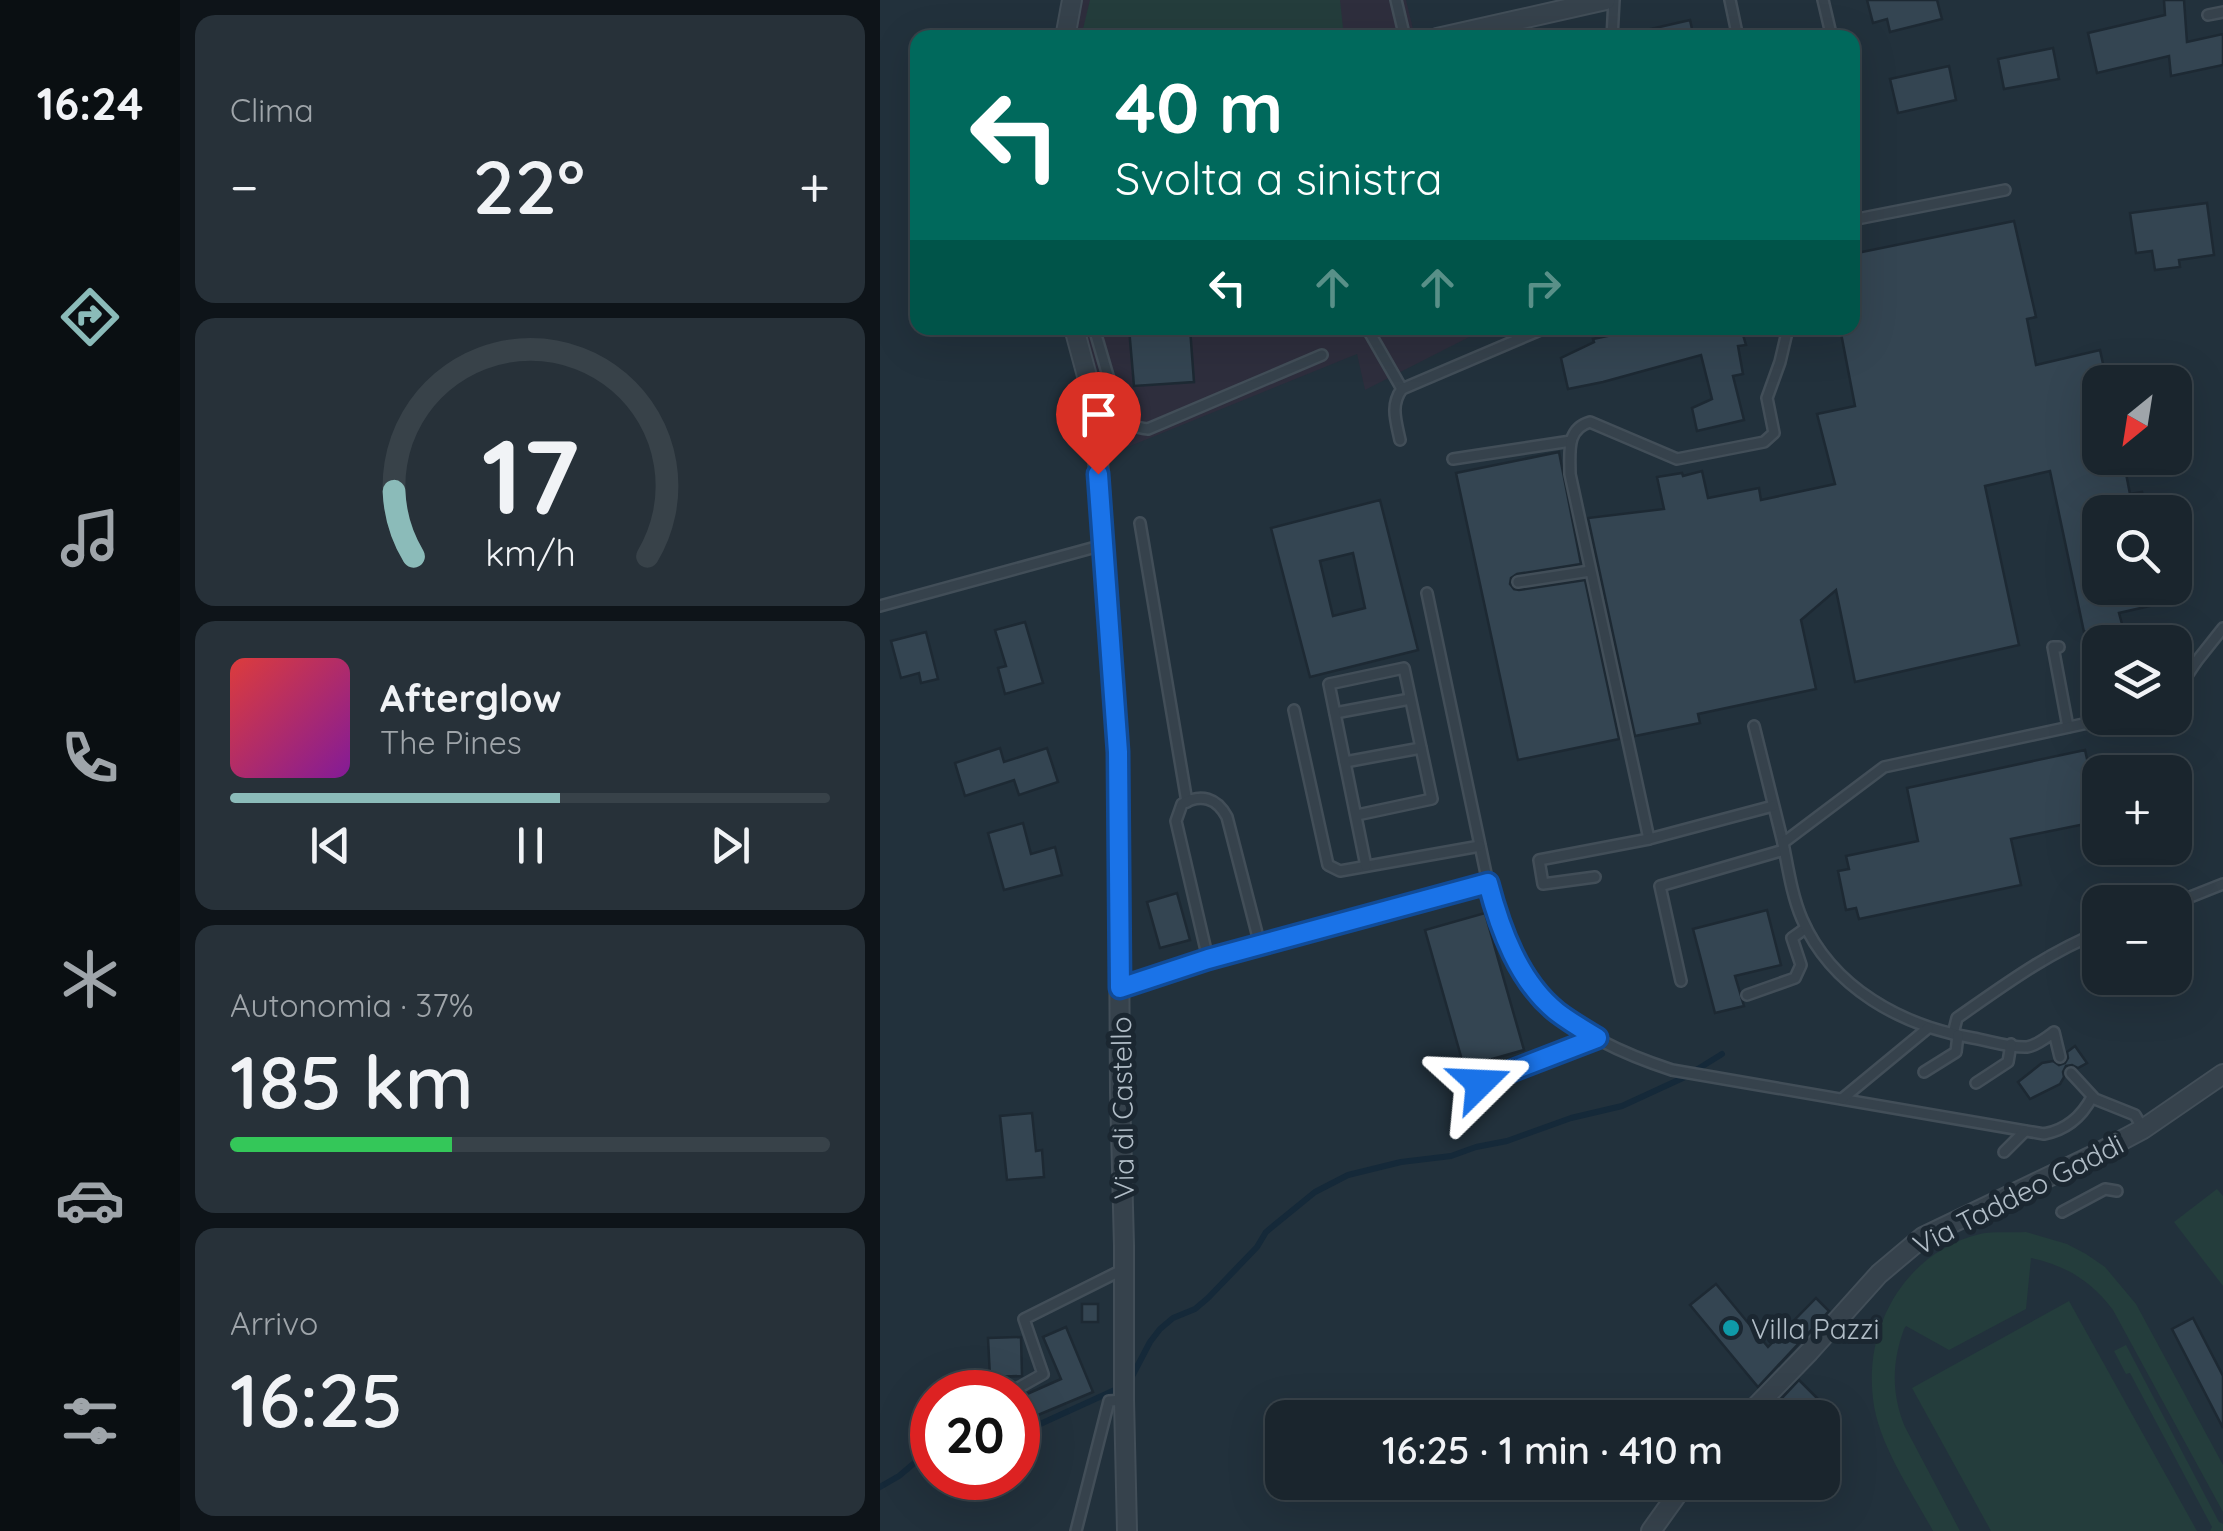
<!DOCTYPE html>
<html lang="it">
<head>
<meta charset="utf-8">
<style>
  body { margin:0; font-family:Quicksand,sans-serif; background:#273139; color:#f1f3f6; height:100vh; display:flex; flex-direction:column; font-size:38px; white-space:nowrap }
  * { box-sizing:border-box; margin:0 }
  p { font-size:32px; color:#9fa5aa }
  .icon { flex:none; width:55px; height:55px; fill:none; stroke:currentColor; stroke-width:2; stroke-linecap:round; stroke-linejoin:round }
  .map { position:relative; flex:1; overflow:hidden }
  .side { display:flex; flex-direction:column; gap:15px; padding:15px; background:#0e1419; width:700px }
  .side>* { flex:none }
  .top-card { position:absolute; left:30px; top:30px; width:950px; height:305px; border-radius:20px; box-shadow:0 10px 40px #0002,0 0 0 2px #384249; background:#00695c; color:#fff; overflow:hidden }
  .needle { width:65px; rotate:210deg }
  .controls { position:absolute; left:1202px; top:365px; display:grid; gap:20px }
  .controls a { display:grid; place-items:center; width:110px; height:110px; border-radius:20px; background:#1a252d; box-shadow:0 10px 40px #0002,0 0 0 2px #384249; font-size:50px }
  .speed { position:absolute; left:30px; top:1370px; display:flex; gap:20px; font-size:50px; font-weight:700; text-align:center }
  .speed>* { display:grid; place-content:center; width:130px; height:130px; border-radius:50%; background:#1a252d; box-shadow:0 10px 40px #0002,0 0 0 2px #384249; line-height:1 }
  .speed .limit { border:15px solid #d22; background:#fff; color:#111 }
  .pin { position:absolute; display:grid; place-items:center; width:85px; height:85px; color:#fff; margin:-102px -42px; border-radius:50% 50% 50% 0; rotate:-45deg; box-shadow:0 0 10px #0007 }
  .pin .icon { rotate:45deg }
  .me { position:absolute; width:110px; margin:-55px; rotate:69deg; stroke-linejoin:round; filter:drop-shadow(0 0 8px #0008) }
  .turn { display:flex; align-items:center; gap:35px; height:210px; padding:0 40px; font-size:45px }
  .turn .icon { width:130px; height:130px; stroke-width:2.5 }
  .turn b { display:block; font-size:70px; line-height:85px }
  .lanes { display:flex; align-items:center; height:95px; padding:0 40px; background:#0003; justify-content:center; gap:50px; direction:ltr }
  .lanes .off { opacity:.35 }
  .big { font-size:75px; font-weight:600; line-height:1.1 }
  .side .tile { flex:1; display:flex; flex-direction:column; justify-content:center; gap:15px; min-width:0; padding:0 35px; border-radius:20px; background:#273139 }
  .side .dial { align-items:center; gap:0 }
  .dial svg { height:260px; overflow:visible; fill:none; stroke:#384249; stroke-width:7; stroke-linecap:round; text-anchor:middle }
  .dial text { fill:#f1f3f6; stroke:none }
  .song { display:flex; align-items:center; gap:30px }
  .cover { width:120px; height:120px; border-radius:15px; background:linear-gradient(135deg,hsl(0 70% 55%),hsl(290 70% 35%)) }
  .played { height:10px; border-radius:5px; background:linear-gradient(90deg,#8bbbb9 55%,#384249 55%) }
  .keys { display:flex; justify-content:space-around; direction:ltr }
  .heat { display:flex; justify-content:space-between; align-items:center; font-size:55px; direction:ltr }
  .charge { height:15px; border-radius:8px; background:linear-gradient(90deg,#34c759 37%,#384249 0) }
  .trip { position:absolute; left:385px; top:1400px; width:575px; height:100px; border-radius:20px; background:#1a252d; box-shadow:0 10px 40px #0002,0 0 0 2px #384249; font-weight:600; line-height:100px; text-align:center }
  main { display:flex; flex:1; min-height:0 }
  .tab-bar { display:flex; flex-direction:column; width:180px; justify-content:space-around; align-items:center; background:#0a0f12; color:#9fa5aa }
  .tab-bar .icon { width:70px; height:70px }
  .tab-bar .on { color:#8bbbb9 }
  .tab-bar b { font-size:45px; color:#f1f3f6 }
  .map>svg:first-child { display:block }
  .medical { fill:#2e2e3d }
  .green { fill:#243d3c }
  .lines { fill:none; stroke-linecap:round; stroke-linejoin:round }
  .stream { stroke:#152939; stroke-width:6 }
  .building { fill:#344552; stroke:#1d2933; stroke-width:2.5; fill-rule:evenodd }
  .lane-casing { stroke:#424e58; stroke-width:14 }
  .street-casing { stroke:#424e58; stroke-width:22 }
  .lane { stroke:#36424c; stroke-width:9 }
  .street { stroke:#36424c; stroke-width:18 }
  .route-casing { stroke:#114b97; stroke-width:25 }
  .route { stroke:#1a73e8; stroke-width:18 }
  .culture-dot { fill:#0f9aa8; stroke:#1b2731; stroke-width:4 }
  .labels { text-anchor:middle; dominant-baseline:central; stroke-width:10; stroke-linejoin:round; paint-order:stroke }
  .street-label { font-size:28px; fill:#b1bdc7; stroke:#1b2731 }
  .poi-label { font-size:28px; fill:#b1bdc7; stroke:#1b2731; text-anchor:start }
</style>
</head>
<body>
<main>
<nav class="tab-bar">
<b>16:24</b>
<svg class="icon on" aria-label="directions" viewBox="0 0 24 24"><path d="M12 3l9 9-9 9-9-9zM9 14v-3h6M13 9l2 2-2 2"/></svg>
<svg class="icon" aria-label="music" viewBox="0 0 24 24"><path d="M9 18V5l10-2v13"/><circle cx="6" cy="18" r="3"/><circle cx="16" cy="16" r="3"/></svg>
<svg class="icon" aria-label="phone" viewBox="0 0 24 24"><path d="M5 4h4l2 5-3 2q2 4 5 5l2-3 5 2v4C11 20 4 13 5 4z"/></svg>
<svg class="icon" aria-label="climate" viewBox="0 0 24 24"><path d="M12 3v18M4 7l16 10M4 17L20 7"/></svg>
<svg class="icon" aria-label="car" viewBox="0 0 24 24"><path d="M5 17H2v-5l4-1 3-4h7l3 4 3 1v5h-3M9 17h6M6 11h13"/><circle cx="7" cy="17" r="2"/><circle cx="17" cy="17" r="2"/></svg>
<svg class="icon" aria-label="filters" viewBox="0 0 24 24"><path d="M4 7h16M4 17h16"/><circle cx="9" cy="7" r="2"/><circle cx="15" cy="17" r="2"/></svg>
</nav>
<section class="side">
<div class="tile"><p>Clima</p>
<div class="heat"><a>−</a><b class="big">22°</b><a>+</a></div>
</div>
<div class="tile dial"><svg viewBox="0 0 100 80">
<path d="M14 69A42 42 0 1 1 86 69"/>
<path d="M14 69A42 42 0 0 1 8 49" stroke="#8bbbb9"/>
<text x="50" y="56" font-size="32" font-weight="700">17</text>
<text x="50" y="72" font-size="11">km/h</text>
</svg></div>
<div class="tile">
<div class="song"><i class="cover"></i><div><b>Afterglow</b><p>The Pines</p></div></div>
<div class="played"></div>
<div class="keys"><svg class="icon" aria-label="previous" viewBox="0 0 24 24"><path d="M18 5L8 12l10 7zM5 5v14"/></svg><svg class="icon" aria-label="pause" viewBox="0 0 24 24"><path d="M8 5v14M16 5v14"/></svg><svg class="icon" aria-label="next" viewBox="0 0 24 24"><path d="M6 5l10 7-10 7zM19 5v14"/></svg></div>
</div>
<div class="tile"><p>Autonomia · 37%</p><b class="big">185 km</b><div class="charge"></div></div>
<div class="tile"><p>Arrivo</p><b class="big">16:25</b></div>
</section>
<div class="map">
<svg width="1343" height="1531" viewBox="0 0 1343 1531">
  <rect width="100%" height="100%" fill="#22313c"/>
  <!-- medical -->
  <g class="medical">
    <polygon points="198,0 526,0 535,37 192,38"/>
    <polygon points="199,328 603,328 603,330 485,390 477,354 228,455"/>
  </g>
  <!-- green -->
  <g class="green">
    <polygon points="210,0 460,0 464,37 201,37"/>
    <polygon points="1337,1189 1343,1196 1343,1286 1294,1222"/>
    <path d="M1146,1232L1187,1244L1206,1254L1225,1267L1256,1304L1343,1465V1512L1233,1310C1212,1282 1186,1265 1151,1258L1146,1309L1069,1350L1026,1326L1024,1329C1012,1362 1011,1393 1025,1427L1080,1531H1053C1032,1492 998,1444 993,1399C984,1325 1026,1252 1100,1234C1114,1231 1131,1233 1146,1232Z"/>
    <polygon points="1189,1301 1317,1531 1111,1531 1032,1388"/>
    <polygon points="1246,1345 1339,1522 1343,1524 1343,1531 1330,1531 1332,1527 1250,1373 1246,1374 1234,1351"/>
  </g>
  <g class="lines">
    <!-- stream -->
    <g class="stream">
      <polyline points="138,1428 158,1425 248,1384 270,1342 280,1329 293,1318 315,1309 328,1298 377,1247 386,1232 435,1192 468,1175 521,1162 571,1156 596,1147 627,1141 691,1118 742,1106 805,1077 842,1054"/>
      <polyline points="0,1487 19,1476 52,1448"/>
    </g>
  </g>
  <!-- building -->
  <g class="building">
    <polygon points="987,0 1057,0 1062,19 1010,32 1007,19 993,23"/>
    <polygon points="1284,0 1304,0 1307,42 1343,34 1343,65 1291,76 1289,56 1217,73 1208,33 1285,15"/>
    <polygon points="810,20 814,38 763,38 762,31"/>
    <polygon points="1173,48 1179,79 1124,89 1118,59"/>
    <polygon points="1069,66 1076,100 1018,113 1010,79"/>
    <polygon points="1327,203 1334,255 1299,260 1300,267 1275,270 1272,251 1256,253 1250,213"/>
    <polygon points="1134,221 1156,317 1147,319 1156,365 1220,350 1227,382 1220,382 1220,458 1243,458 1250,494 1262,492 1266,510 1250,512 1220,512 1220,588 1271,588 1274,605 1239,613 1242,624 1204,632 1170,471 1105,486 1139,645 975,682 956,590 921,620 936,689 818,714 820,723 755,736 708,518 784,509 777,477 802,473 803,476 822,471 828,498 879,488 881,500 955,484 937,414 975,406 960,328 972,328 972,254"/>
    <polygon points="249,328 310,328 314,382 254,386"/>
    <polygon points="765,328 861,328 866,345 858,346 863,374 853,376 864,420 817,431 812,408 832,399 821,355 723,382 688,389 681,358 714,342 713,339"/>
    <polygon points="679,452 701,564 637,574 631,578 630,584 634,589 639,590 705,580 739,739 638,760 576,473"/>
    <path d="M500,500L538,650L430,677L391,528ZM473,553L485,608L453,616L440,561Z"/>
    <polygon points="145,622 163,683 125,694 118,668 126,666 115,630"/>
    <polygon points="46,632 58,679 41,683 39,673 21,678 11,641"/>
    <polygon points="120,748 124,762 167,748 178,782 139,795 134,780 85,796 75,763"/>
    <polygon points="1205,750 1218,807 1207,810 1210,823 1131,839 1141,885 979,919 976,908 966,910 958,871 969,869 966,856 1038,841 1027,788"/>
    <polygon points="143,823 151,854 175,847 182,875 124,890 108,833"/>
    <polygon points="297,893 310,940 280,948 267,902"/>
    <polygon points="887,910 901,965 855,976 864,1006 835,1013 813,929"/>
    <polygon points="605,913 644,1050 584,1067 545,930"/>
    <polygon points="1195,1046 1207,1063 1198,1068 1192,1065 1186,1066 1183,1072 1184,1077 1180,1084 1150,1099 1138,1082 1162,1063 1173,1061 1179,1065 1185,1063 1188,1058 1187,1052"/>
    <polygon points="152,1113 156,1151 162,1150 164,1177 127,1180 120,1116"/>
    <polygon points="836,1284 888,1347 936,1298 949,1311 878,1387 810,1305"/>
    <rect x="202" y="1304" width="16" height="18"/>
    <polygon points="1313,1318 1343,1376 1343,1428 1292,1329"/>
    <polygon points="186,1327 213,1392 146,1420 138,1398 181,1379 163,1337"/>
    <polygon points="141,1337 142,1376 110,1377 108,1338"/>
    <polygon points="919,1380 949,1410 941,1418 883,1418"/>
  </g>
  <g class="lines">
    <!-- lane casing -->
    <g class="lane-casing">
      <g id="lane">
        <polyline points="516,0 525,38"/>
        <polyline points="850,0 858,38"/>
        <polyline points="943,0 952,38"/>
        <polyline points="1328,15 1343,12"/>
        <polyline points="732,38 734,0"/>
        <polyline points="972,220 1125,190"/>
        <path d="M214,328L238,410C245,422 254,428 268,429L442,355"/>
        <polyline points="487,328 522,389"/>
        <path d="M520,440C516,421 510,405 522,389L665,328"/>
        <polyline points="573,459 691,441"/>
        <polyline points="260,523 307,802"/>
        <polyline points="638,582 710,571"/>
        <polyline points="547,593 608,883"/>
        <polyline points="0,606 223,545"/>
        <polyline points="1179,647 1173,647 1188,727"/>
        <polyline points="1295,668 1316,662"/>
        <polyline points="1295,694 1316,662 1343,628"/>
        <polyline points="414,710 448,865 460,871 600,846"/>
        <polyline points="455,713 530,699"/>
        <polyline points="874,726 903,843"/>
        <polyline points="465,762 541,748"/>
        <polyline points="477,815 552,799 524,668 449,684 486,866"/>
        <path d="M769,839L690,474C690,452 686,429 710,422L797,459L884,442L894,433L887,398L900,362L908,328"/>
        <polyline points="715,877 663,884 659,860 769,839 893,806"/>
        <polyline points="1295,903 1343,884"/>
        <path d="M328,959L608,883C636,993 686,1035 792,1070L1164,1134C1186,1130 1202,1116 1212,1097"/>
        <polyline points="801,981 780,886 904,850"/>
        <path d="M239,988L328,959L296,821L302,804C321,793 337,798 347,817L380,945"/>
        <polyline points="867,995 915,978 921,965 912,938 926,928"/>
        <path d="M1073,1034L1077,1018C1123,986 1167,953 1220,932"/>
        <path d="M1180,1057L1174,1032C1167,1037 1156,1046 1147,1047C1131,1048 1110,1041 1093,1038C1022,1026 952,988 922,919C912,896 908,868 903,843L1004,767L1231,718"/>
        <polyline points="1044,1072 1076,1052 1078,1035"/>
        <polyline points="1191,1073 1215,1099 1255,1115 1263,1129"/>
        <polyline points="600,1083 717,1038"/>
        <polyline points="1096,1083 1128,1062 1131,1044"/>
        <polyline points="962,1099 1048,1028"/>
        <polyline points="1124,1152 1145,1131"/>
        <polyline points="1182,1212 1225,1189 1237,1191"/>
        <polyline points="131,1392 163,1374 144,1319 244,1269"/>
        <polyline points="196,1531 229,1401 244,1400"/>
      </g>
    </g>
    <!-- street casing -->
    <g class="street-casing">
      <g id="street">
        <polyline points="185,38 192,0"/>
        <polyline points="557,38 726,0"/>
        <polyline points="194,328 214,402 238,752 240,1093 244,1246 244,1400 247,1531"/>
        <polyline points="865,1418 929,1352 999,1274 1043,1237 1216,1154 1263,1129 1343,1074"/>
        <polyline points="771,1531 806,1482"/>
      </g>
    </g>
    <!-- lane -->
    <use href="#lane" class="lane"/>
    <!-- street -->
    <use href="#street" class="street"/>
  </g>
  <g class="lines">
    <!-- route casing -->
    <g class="route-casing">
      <path id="route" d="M218,474L238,752L240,988L328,959L608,883C620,929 639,982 677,1012C690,1022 704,1030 717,1038L600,1083"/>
    </g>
    <!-- route -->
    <use href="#route" class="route"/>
  </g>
  <!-- markers -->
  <circle class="culture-dot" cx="851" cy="1328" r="10"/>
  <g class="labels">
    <!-- street labels -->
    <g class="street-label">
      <text transform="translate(242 1108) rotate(-91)">Via di Castello</text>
      <text transform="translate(1138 1194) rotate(-27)">Via Taddeo Gaddi</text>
    </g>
    <!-- poi labels -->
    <g class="poi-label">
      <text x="871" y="1328">Villa Pazzi</text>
    </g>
  </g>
</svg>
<div class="controls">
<a><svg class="needle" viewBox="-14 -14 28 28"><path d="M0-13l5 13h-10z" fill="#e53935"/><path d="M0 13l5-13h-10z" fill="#9fa5aa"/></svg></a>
<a><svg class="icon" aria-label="search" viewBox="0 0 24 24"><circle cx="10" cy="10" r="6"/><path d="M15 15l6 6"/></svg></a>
<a><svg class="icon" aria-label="layers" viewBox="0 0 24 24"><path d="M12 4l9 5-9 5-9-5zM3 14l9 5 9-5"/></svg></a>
<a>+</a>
<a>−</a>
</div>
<div class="speed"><div class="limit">20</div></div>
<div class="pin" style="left:218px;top:474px;background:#d93025"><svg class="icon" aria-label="arrive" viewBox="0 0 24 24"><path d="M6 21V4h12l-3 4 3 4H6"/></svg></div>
<svg class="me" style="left:600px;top:1083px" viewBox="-20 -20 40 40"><path d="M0-17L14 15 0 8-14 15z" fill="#1a73e8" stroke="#fff" stroke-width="4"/></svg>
<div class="trip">16:25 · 1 min · 410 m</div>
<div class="top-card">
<div class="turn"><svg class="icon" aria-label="left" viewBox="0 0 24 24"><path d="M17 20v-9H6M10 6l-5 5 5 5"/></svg><div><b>40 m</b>Svolta a sinistra</div></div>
<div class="lanes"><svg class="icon" aria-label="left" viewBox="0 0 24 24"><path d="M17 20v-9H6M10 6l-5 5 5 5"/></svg><svg class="icon off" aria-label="ahead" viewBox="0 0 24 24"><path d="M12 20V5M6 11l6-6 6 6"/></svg><svg class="icon off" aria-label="ahead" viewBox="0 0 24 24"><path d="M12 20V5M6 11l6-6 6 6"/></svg><svg class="icon off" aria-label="right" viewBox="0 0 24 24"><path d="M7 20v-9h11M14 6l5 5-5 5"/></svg></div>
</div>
</div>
</main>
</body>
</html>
